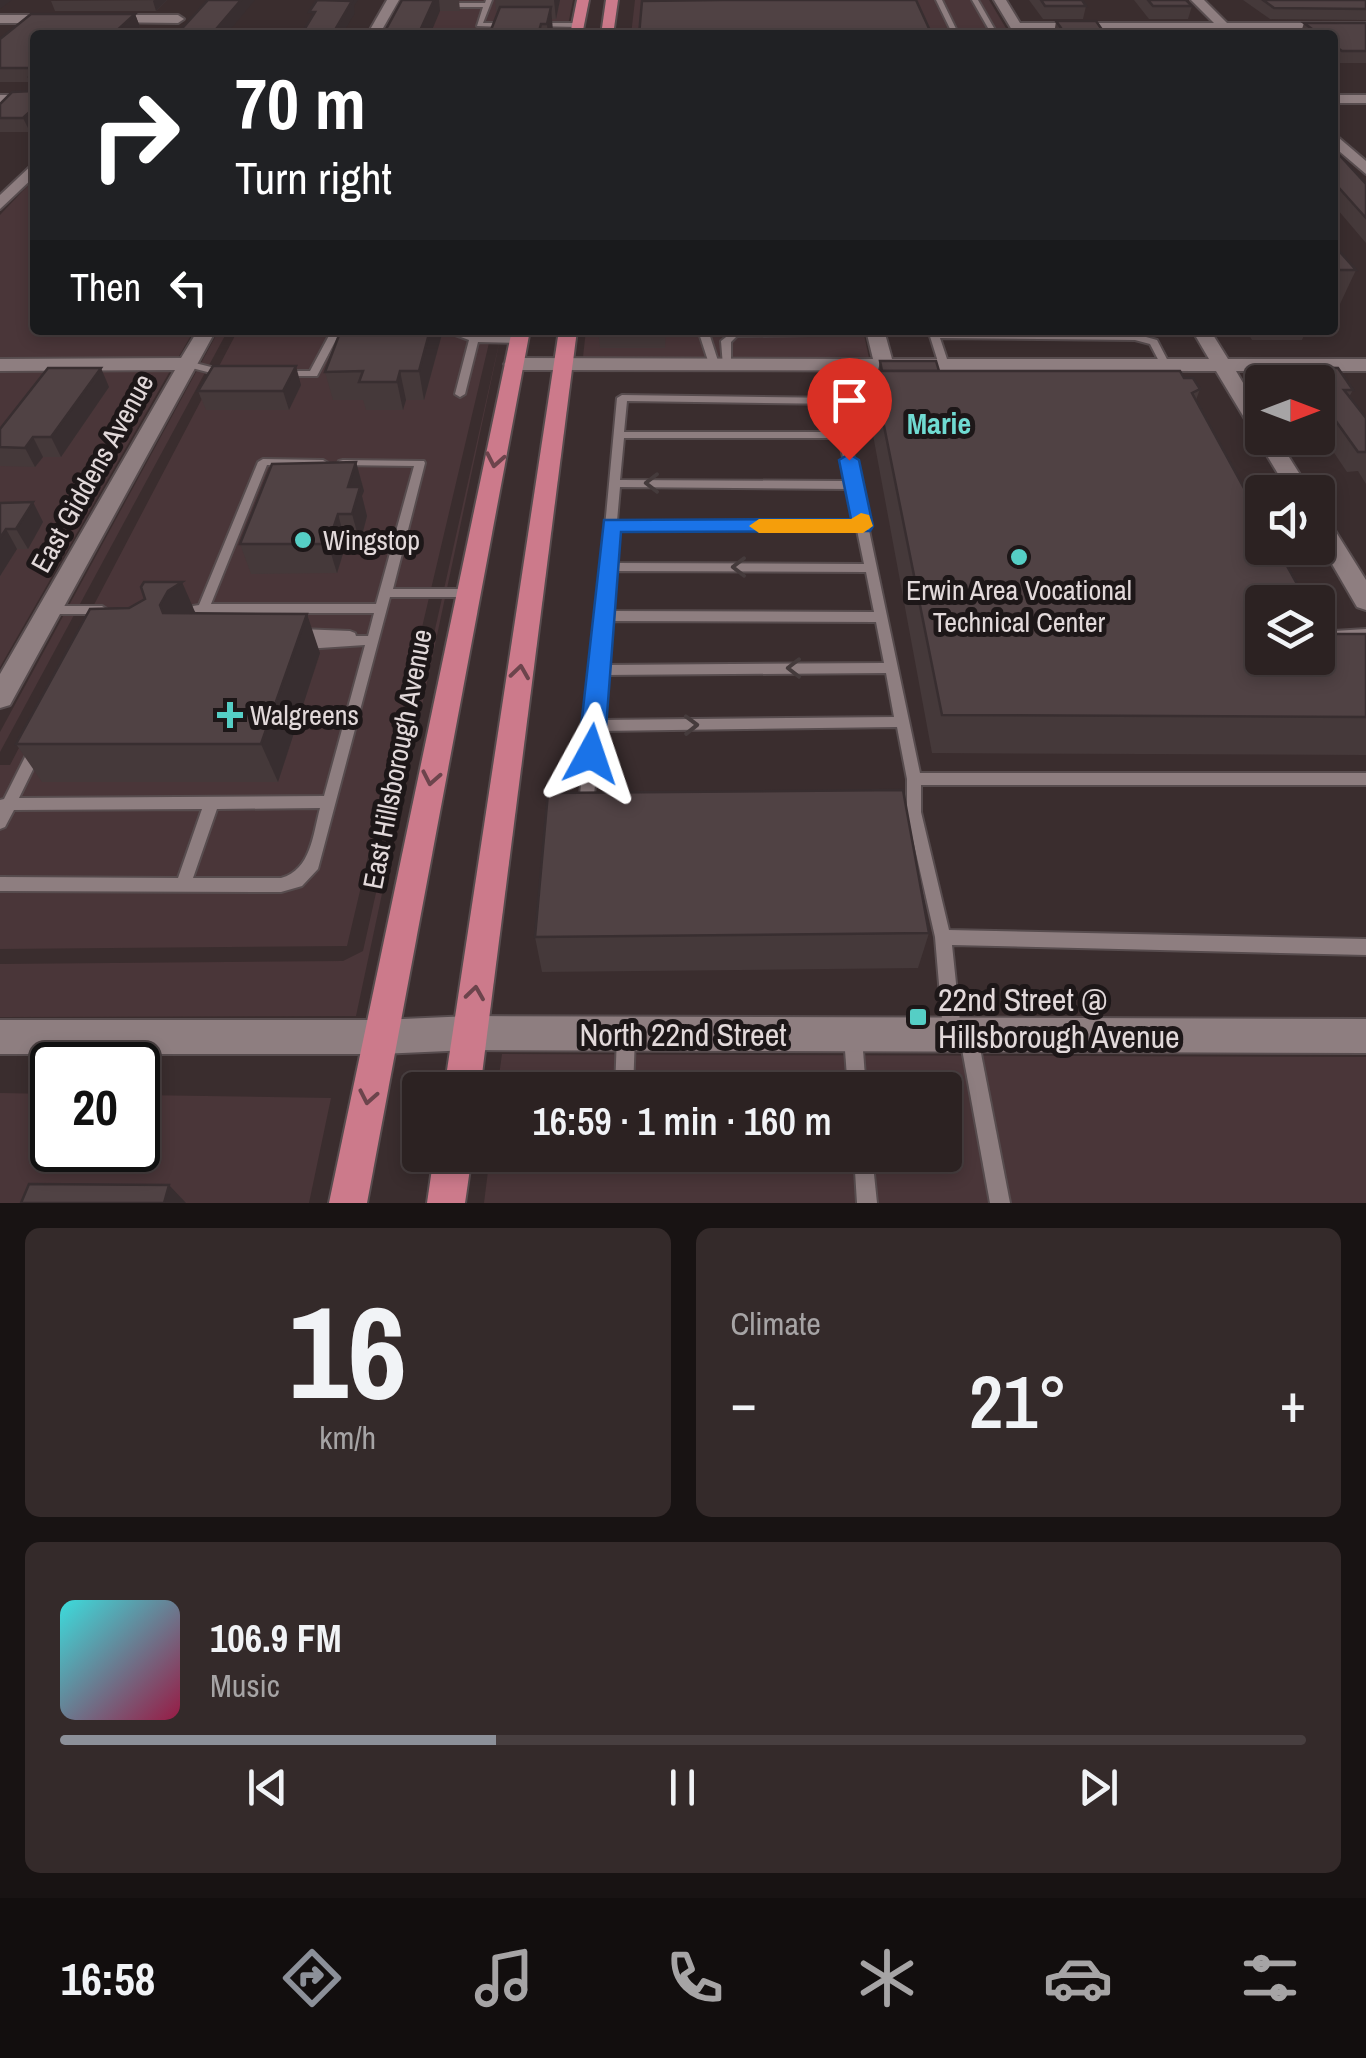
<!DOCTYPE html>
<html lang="en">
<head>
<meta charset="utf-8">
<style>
  body { margin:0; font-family:"Archivo Narrow",sans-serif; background:#342a2a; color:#f1f3f6; height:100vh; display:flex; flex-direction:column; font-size:38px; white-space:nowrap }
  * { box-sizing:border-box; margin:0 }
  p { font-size:32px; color:#a6a4a5 }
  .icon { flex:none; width:55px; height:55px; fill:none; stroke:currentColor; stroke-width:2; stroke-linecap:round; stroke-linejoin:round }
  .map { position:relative; height:1203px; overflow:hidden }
  .details { display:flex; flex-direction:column; gap:25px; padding:25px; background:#181313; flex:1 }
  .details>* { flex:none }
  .banner { position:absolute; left:30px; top:30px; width:1308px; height:305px; border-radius:10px; box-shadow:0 5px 15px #0003,0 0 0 2px #483f40; background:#202124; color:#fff; overflow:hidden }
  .needle { width:65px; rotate:90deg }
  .controls { position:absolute; left:1245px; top:365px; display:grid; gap:20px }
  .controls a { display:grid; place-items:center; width:90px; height:90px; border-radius:10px; background:#2c2222; box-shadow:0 5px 15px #0003,0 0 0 2px #483f40; font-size:50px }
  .speed { position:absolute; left:30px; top:1042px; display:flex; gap:20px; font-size:50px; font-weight:700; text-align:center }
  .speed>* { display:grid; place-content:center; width:130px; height:130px; border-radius:50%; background:#2c2222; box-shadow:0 5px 15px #0003,0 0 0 2px #483f40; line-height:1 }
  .speed .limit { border:5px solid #111; border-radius:15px; background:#fff; color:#111 }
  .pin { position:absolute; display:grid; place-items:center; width:85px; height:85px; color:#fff; margin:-102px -42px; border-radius:50% 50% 50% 0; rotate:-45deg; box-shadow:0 0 10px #0007 }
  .pin .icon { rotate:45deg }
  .me { position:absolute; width:110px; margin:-55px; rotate:5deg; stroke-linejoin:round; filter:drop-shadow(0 0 8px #0008) }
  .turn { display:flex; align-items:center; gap:35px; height:210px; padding:0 40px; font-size:45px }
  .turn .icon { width:130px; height:130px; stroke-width:2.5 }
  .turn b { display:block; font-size:70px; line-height:85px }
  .then { display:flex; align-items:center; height:95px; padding:0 40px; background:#0003; gap:20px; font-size:38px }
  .big { font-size:75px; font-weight:600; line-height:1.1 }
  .details .tile { flex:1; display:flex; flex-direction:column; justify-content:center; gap:15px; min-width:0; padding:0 35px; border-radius:15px; background:#342a2a }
  .details .dial { align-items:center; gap:0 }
  .dial b { font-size:130px; line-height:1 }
  .song { display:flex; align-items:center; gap:30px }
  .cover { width:120px; height:120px; border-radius:15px; background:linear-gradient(135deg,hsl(180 70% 55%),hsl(340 70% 35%)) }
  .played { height:10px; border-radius:5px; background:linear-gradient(90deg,#8c9099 35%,#483f40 35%) }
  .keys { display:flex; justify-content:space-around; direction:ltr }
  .heat { display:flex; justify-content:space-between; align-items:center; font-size:55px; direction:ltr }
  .details .tiles { flex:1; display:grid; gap:25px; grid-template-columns:1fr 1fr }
  .tile:last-child { grid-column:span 2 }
  .trip { position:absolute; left:402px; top:1072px; width:560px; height:100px; border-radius:10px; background:#2c2222; box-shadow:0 5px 15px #0003,0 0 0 2px #483f40; font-weight:600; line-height:100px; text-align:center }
  .dock { display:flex; height:160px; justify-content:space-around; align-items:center; background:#120e0e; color:#a6a4a5 }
  .dock .icon { width:70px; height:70px }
  .dock .current { color:#8c9099 }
  .dock b { font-size:45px; color:#f1f3f6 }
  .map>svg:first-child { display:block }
  .built { fill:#4a3639 }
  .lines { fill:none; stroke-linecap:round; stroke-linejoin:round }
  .service-casing { stroke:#574c4e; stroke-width:4 }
  .minor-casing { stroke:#574c4e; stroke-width:4 }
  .tertiary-casing { stroke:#574c4e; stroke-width:4 }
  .secondary-casing { stroke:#574c4e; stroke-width:4 }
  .primary-casing { stroke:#574c4e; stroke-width:4 }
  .service { fill:#8e7e80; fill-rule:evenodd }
  .minor { fill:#8e7e80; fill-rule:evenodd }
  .tertiary { fill:#8e7e80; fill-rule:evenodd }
  .secondary { fill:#8e7e80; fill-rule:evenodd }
  .primary { fill:#cc7a8b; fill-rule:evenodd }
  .wall { fill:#45393a }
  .shaded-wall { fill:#382e30 }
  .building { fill:#504244; stroke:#382e30; stroke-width:2.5 }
  .oneway { stroke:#6c444c }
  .oneway2 { stroke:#453b3c }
  .route { fill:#1a73e8; stroke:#114b97; stroke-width:2.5 }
  .slow { fill:#f59e0b }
  .poi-dot { fill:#55cec5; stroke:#1d1718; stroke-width:4 }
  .labels { text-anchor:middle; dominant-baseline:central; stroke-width:10; stroke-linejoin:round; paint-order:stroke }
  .street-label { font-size:28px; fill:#e2d9da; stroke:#1d1718 }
  .poi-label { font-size:28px; fill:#e2d9da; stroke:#1d1718; text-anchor:start }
  .neighbourhood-label { font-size:30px; font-weight:bold; fill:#70dbd2; stroke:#1d1718 }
  .near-poi-label { font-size:32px; fill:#e2d9da; stroke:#1d1718; text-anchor:start }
  .near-street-label { font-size:32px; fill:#e2d9da; stroke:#1d1718 }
</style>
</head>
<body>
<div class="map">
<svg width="1366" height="1203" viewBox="0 0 1366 1203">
  <rect width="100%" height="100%" fill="#3a2d2e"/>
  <!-- built -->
  <g class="built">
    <polygon points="400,0 573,0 566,35 381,35"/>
    <polygon points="635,0 989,0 1010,35 631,35"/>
    <polygon points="35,178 35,330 194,330 178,358 0,358 0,215"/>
    <polygon points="219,330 228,330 0,752 0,732"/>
    <polygon points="238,330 492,330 347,946 0,949 0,765 10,765"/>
    <polygon points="502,330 356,1016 0,1017 0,964 343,961 363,951"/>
    <polygon points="586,330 863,330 869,358 583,357"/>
    <polygon points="0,371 170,371 0,667"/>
    <polygon points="502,1054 1366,1057 1366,1203 484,1203 490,1155 945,1155 945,1090 497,1090"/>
    <polygon points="0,1093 52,1094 52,1150 138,1150 138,1095 331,1098 309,1203 0,1203"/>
  </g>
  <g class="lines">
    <!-- service casing -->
    <g class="service-casing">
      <g id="service">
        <polygon points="445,0 451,0 450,3 485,3 486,0 492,0 483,23 506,23 509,25 506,27 477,26 483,7 446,7 443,5"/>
        <polygon points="936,0 942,0 959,35 953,35"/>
        <polygon points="972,0 978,0 998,35 992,35"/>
        <polygon points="536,23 578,23 581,25 578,27 534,26"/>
        <polygon points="332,330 362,331 357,334 339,334 317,376 279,376 279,372 283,371 310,371"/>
        <polygon points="442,330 456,330 475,336 519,337 524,340 519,343 478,342 465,394 460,397 455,394 469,340"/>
        <polygon points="698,330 708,330 719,364 717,366 711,366 709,364"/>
        <polygon points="735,330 879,330 880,331 875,334 737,336 731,342 731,364 729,366 723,366 721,341"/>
        <polygon points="928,330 938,330 938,332 1135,334 1157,340 1170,365 1165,368 1162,367 1150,344 1135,340 940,338 949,365 944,368 939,365"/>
        <polygon points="187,361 227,371 228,373 223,376 184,366 182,364"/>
        <path d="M843,362L848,365L853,398H883L888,401L883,404H853L849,435L920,773H1366V785H921V812L949,930L1366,939V955L952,945L961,1031L958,1037L952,1039L946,1037L943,1031L935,937L908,818L887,816L885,812L887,808L907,806V779L897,727L600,731L593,806L591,810L586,812L581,810L579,806L617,398L622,395L842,398L838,365ZM627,401L843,404L839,432H624ZM624,438H839L848,481L620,480ZM620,487L849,489L856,522L617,521ZM616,529L857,530L864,564L613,563ZM613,571L866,572L874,612L609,611ZM609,621L876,622L884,663L605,665ZM886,673L894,717L600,720L604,675Z"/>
        <path d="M263,459L323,460L328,463L323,466L267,465L211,604H376L414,466L339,465L338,463L339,461L343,460L424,461L425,463L393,589H468L474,593L468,597H390L318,869L302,886L281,892L0,891V877L178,878L202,809L14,810L5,827L0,829V800L4,799L30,747L35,745L40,747L42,751L19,798L324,796L365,645L305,649L300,647L299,644L300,641L309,639L295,637L294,634L295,631L300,629L350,631L355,633L356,636H368L374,613H197L191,609L193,606L199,605L258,462ZM320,808C313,834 311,870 281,878H193L217,809Z"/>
        <polygon points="50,606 102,606 108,610 102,614 50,614 44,610"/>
        <polygon points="1366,629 1366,639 1318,642 1318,632"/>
        <polygon points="626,1027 632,1030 635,1036 633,1090 615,1090 617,1036 620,1030"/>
        <polygon points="853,1028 859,1031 862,1037 866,1090 848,1090 844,1037 847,1031"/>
        <polygon points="969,1029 975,1032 978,1038 1010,1203 990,1203 960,1038 963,1032"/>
        <polygon points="854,1155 872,1155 877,1203 857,1203"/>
      </g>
    </g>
    <!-- minor casing -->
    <g class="minor-casing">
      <g id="minor">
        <polygon points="387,0 399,0 379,35 367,35"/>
        <polygon points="994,0 1006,0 1020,23 1214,23 1191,0 1204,0 1227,23 1366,23 1366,31 1234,31 1232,35 1221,31 1024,31 1027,35 1015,35"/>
        <polygon points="0,15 60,15 66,19 60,23 0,23"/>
        <polygon points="105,15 178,15 184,19 178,23 101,22"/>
        <rect x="0" y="95" width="35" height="8"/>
        <rect x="1332" y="95" width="34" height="8"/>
        <polygon points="1332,132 1366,161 1366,174 1332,145"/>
        <polygon points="35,162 35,176 0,209 0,195"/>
        <polygon points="198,330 216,330 10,705 0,708 0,674 175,370 0,371 0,359 181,358"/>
        <polygon points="866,330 884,330 892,359 1209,359 1192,330 1210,330 1228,359 1366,359 1366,371 1236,371 1262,415 1262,438 1277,438 1311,492 1289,492 1216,371 514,370 504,364 514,358 873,359"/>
        <polygon points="1318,513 1326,516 1366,580 1366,610 1357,607 1318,540"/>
      </g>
    </g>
    <!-- tertiary casing -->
    <g class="tertiary-casing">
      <polygon id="tertiary" points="470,1016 1366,1019 1366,1053 470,1050 458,1045 453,1033 458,1021"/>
    </g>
    <!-- secondary casing -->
    <g class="secondary-casing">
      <polygon id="secondary" points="470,1016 482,1021 487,1033 482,1045 470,1050 380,1054 0,1054 0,1020 380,1020"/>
    </g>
    <!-- primary casing -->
    <g class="primary-casing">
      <g id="primary">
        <polygon points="577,0 589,0 582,35 570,35"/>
        <polygon points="606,0 618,0 613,35 601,35"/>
        <polygon points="512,330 530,330 367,1203 329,1203"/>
        <polygon points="559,330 577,330 480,1090 444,1090"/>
        <polygon points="434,1155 472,1155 465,1203 427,1203"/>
      </g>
    </g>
    <!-- service -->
    <use href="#service" class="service"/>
    <!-- minor -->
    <use href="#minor" class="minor"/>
    <!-- tertiary -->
    <use href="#tertiary" class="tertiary"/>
    <!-- secondary -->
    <use href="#secondary" class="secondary"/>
    <!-- primary -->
    <use href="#primary" class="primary"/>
  </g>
  <!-- wall -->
  <g class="wall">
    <polygon points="167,0 156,11 55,11 51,1"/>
    <polygon points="402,0 459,0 460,11 440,11"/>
    <polygon points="495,0 560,0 556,19 552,19 552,35 489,35 498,11 496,11"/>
    <polygon points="1029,0 1082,0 1086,6 1083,19 1043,19"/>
    <polygon points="1134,0 1186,0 1192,6 1188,19 1149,19"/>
    <polygon points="1243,0 1366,0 1366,20 1270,19"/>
    <polygon points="31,14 135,14 140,27 131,35 35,35 35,127 30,132 0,132 0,104 12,92 32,91 33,86 31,82 0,82 0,39"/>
    <polygon points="1056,21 1105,34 1174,35 1054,35"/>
    <polygon points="1304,23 1366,23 1366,63 1337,63 1332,60 1332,35 1300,35"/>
    <polygon points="1332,147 1366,184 1366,243 1332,203"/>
    <polygon points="1332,243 1356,270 1339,306 1332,306"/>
    <polygon points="598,330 666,330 665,348 600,348"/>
    <polygon points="1246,330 1306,330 1302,340 1252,340"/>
    <polygon points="442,334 424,400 406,400 403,410 366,410 363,400 333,400 325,372"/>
    <polygon points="880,361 939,371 1184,378 1200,389 1196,400 1325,634 1366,634 1366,755 932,753 868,408 873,371 878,371"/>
    <polygon points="1297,367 1353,390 1349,397 1366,418 1366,484 1358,471 1347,472 1318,429 1318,382 1290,382"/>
    <polygon points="301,385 289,410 206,410 198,391"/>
    <polygon points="109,387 61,457 43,457 35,467 0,466 0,429"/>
    <polygon points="356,462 364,491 362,496 367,516 360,543 346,544 337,573 251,574 240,544"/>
    <polygon points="33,502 43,522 28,549 17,549 0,576 0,503"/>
    <polygon points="145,599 320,653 278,782 42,782 16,744 129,608"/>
    <polygon points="929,933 918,968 542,972 535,937"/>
  </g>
  <!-- shaded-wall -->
  <g class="shaded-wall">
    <polygon points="0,0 12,0 0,9"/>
    <polygon points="154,0 167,0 156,11 153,1"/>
    <polygon points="241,0 255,0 226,35 211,35"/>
    <polygon points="348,0 358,0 354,6 355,13 342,35 332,35"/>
    <polygon points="434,0 439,0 440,11 430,35 418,35"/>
    <polygon points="554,0 560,0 556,19"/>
    <polygon points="551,7 553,31 552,35 548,35 547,24"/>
    <polygon points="135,14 140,27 131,35 112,35"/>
    <polygon points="35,107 35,127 30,132 23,118"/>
    <polygon points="430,330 441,330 442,334 424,400 419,371"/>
    <polygon points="296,366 301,385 289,410 283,391"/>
    <polygon points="101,368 109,387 61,457 51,437"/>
    <polygon points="400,371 406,400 403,410 397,382"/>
    <polygon points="33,437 43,457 35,467 25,448"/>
    <polygon points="356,462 364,491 362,496 367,516 360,543 352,514 348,487"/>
    <polygon points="33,502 43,522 28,549 16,529"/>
    <polygon points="338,514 346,544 337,573 328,544"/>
    <polygon points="6,529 17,549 0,576 0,538"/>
    <polygon points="182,582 199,621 178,644 160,605 168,591"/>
    <polygon points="307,614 320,653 278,782 261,744"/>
    <polygon points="169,1185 186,1203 164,1203"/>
  </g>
  <!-- building -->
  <g class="building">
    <polygon points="208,0 241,0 211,35 176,35"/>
    <polygon points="317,0 352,1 332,35 301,35 315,12 309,12"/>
    <polygon points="402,0 434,0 418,35 383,35"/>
    <polygon points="722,0 916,0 932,35 639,35 642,1"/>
    <polygon points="1041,0 1082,0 1086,6 1045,6"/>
    <polygon points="1148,0 1186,0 1192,6 1153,6"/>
    <polygon points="1263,0 1366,0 1366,9 1274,8"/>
    <polygon points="500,7 551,7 547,24 541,24 538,35 489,35"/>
    <polygon points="31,14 135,14 112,35 35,35 35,68 0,68 0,39"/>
    <polygon points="1056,21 1096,21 1105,34 1167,31 1174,35 1066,35"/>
    <polygon points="1304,23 1366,23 1366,51 1342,51 1332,44 1332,35 1320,35"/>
    <polygon points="35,72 35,107 23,118 0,118 0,104 12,92 32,91 33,81 29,77"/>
    <polygon points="1332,147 1366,184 1366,218 1332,180"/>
    <polygon points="1332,243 1356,270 1332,270"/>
    <polygon points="341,330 430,330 419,371 400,371 397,382 359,382 363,371 325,372"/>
    <polygon points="880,361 936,361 939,371 882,371"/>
    <polygon points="213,366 296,366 283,391 198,391"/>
    <polygon points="1297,367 1338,368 1353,390 1344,390 1366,418 1366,452 1358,452 1318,396 1318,382 1308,382"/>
    <polygon points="48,368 101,368 51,437 33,437 25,448 0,447 0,429"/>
    <polygon points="873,371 1180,371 1184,378 1193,378 1200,389 1192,393 1262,521 1262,548 1277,548 1307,602 1262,602 1262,658 1318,658 1318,621 1325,634 1366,634 1366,717 942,715"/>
    <polygon points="356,462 348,487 360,487 352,514 338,514 328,544 240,544 272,464"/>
    <polygon points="33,502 16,529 6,529 0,538 0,503"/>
    <polygon points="144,582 182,582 168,591 160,605 163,613 307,614 261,744 16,744 90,609 129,608 145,599 141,587"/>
    <polygon points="903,790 929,933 535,937 548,793"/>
    <polygon points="29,1184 169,1185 164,1203 21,1203"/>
  </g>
  <!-- one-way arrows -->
  <defs><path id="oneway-chevron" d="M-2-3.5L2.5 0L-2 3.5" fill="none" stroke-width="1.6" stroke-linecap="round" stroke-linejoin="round" transform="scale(2.5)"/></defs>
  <g class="oneway">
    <use href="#oneway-chevron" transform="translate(495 460) rotate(101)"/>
    <use href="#oneway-chevron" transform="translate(520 672) rotate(-82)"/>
    <use href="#oneway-chevron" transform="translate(431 778) rotate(101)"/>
    <use href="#oneway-chevron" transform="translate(475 993) rotate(-82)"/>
    <use href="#oneway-chevron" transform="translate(368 1097) rotate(101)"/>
  </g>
  <g class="oneway2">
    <use href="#oneway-chevron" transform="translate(652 483) rotate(-180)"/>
    <use href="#oneway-chevron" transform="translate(739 567) rotate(-180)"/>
    <use href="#oneway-chevron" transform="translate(794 668) rotate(180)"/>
    <use href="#oneway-chevron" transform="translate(691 725) rotate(-1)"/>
  </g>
  <!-- route -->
  <polygon class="route" points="849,454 859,460 873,526 870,531 621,532 604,754 600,761 591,764 582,761 578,754 604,520 851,519 839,460"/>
  <!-- slow -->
  <polygon class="slow" points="861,513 869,515 873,526 863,533 759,533 749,526 759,519 851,519"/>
  <!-- markers -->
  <g class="poi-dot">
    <circle cx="303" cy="540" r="10"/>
    <circle cx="1019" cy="557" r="10"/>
    <path d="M225 700h10v10h10v10h-10v10h-10v-10h-10v-10h10z"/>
    <rect x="908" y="1007" width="20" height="20" rx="5"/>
  </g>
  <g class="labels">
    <!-- street labels -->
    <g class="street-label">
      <text transform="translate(92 473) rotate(-61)">East Giddens Avenue</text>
      <text transform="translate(397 759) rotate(-79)">East Hillsborough Avenue</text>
    </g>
    <!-- poi labels -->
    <g class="poi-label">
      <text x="323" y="540">Wingstop</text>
      <text x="1019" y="590" text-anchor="middle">Erwin Area Vocational<tspan x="1019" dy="32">Technical Center</tspan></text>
      <text x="250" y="715">Walgreens</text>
    </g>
    <!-- neighbourhood labels -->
    <g class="neighbourhood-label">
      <text x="939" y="423">Marie</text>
    </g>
    <!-- near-poi labels -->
    <g class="near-poi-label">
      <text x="938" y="999">22nd Street @<tspan x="938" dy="37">Hillsborough Avenue</tspan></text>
    </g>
    <!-- near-street labels -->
    <g class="near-street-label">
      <text x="683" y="1034">North 22nd Street</text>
    </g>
  </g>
</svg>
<div class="controls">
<a><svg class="needle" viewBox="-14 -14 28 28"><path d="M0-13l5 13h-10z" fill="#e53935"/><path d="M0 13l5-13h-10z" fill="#a6a4a5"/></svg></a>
<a><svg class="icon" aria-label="sound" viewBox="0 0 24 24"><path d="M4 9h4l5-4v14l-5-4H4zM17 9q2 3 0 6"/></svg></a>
<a><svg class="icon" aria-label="layers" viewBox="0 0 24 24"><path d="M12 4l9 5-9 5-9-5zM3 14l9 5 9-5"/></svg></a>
</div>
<div class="speed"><div class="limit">20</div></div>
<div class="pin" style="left:849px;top:460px;background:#d93025"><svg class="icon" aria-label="arrive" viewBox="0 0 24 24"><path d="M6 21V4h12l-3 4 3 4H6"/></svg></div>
<svg class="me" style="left:591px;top:754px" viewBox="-20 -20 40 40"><path d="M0-17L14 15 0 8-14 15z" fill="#1a73e8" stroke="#fff" stroke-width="4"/></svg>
<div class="trip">16:59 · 1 min · 160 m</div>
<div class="banner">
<div class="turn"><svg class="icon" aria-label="right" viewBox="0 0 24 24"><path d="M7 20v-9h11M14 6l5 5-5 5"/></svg><div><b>70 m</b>Turn right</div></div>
<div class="then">Then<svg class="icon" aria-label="left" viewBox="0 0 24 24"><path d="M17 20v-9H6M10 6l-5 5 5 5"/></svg></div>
</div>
</div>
<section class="details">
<div class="tiles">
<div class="tile dial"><b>16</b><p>km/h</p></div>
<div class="tile"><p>Climate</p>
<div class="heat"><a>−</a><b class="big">21°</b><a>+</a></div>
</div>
<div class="tile">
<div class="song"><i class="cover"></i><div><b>106.9 FM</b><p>Music</p></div></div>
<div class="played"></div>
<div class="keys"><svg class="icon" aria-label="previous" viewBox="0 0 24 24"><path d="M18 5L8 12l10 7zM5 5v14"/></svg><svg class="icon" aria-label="pause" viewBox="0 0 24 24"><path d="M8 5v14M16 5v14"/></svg><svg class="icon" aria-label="next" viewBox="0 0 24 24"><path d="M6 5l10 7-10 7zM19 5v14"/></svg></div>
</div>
</div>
</section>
<nav class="dock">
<b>16:58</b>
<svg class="icon current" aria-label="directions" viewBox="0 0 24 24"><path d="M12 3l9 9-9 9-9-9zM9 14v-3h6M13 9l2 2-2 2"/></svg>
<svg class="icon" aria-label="music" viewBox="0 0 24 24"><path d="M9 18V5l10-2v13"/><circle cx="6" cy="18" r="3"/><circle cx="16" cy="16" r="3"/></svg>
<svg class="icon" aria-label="phone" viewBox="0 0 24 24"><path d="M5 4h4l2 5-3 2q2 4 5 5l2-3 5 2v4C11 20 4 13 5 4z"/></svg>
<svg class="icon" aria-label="climate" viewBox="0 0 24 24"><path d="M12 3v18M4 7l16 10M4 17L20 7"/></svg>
<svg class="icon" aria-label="car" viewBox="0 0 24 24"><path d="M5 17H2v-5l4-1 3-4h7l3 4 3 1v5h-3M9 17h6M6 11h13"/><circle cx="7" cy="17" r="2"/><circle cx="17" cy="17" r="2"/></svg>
<svg class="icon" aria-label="filters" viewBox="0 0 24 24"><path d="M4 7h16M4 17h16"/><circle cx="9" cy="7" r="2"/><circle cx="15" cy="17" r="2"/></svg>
</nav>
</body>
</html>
